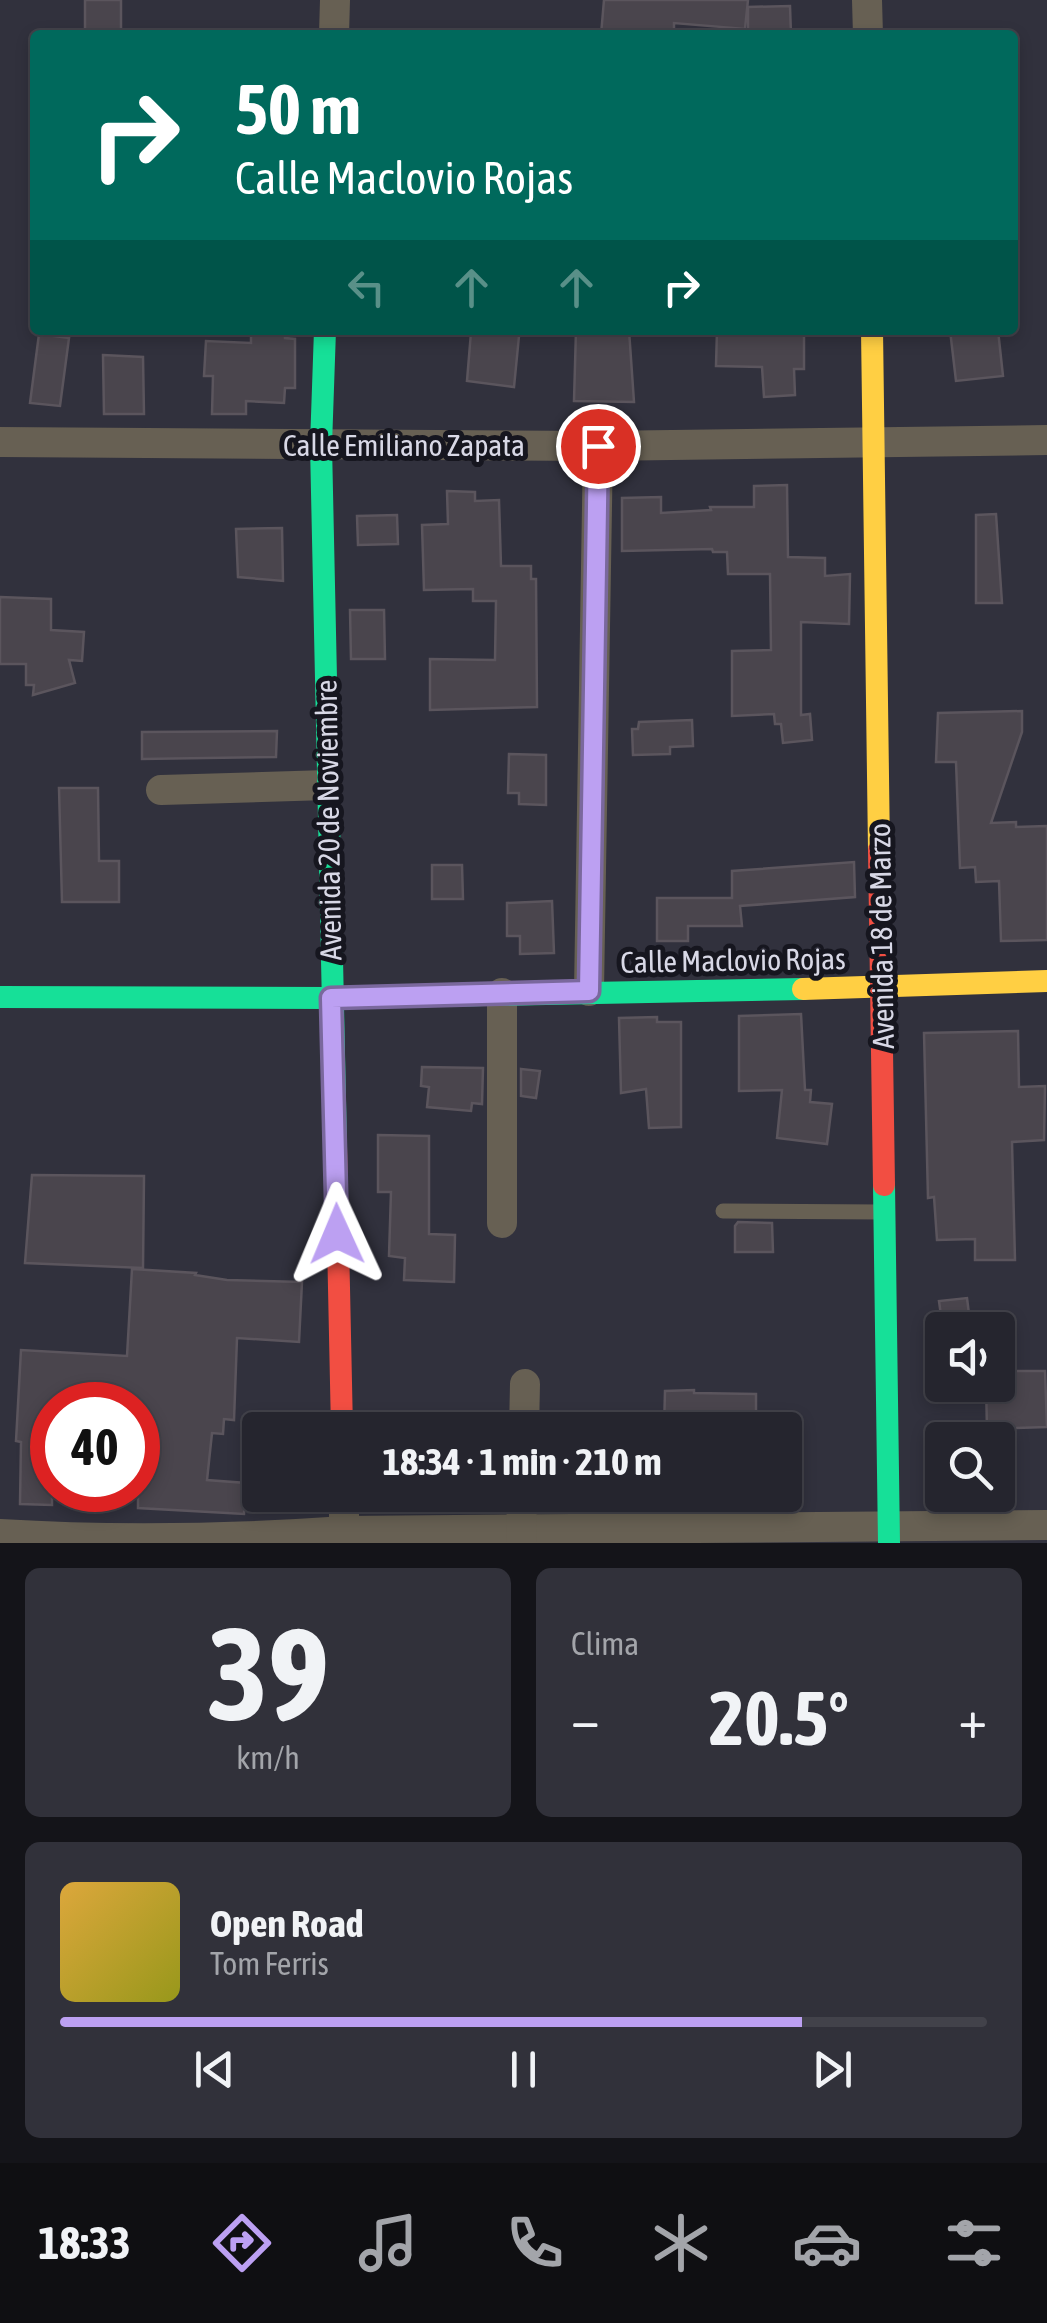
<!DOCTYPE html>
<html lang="es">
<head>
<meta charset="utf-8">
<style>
  body { margin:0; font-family:"Asap Condensed",sans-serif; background:#31313a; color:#f1f3f6; height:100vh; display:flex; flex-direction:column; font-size:38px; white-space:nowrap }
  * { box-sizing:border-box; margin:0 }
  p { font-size:32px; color:#a3a5aa }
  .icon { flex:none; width:55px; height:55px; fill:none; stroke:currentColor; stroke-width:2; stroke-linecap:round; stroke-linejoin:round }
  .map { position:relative; height:1543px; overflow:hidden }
  .panel { display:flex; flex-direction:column; gap:25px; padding:25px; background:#141419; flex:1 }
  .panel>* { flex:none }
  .hud { position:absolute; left:30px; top:30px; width:988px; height:305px; border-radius:10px; box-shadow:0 5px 15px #0003,0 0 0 2px #42424a; background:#00695c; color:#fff; overflow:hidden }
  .buttons { position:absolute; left:925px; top:1312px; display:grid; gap:20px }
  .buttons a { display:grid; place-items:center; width:90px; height:90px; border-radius:10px; background:#25252e; box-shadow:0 5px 15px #0003,0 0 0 2px #42424a; font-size:50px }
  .speed { position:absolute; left:30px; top:1382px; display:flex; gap:20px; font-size:50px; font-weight:700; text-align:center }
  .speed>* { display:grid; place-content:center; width:130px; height:130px; border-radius:50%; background:#25252e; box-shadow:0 5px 15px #0003,0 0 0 2px #42424a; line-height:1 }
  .speed .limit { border:15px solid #d22; background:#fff; color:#111 }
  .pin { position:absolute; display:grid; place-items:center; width:85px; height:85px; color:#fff; margin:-42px; border:5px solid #fff; border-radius:50%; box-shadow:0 2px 10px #0007 }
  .me { position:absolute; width:110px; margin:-55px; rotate:359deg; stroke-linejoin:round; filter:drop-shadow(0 0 8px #0008) }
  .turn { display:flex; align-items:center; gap:35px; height:210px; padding:0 40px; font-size:45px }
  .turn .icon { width:130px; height:130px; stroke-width:2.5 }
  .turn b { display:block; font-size:70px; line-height:85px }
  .lanes { display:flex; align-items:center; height:95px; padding:0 40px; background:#0003; justify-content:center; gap:50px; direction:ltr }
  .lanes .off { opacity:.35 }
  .big { font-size:75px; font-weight:700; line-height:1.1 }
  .panel .tile { flex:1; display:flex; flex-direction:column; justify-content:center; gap:15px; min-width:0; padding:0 35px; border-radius:15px; background:#31313a }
  .panel .dial { align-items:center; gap:0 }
  .dial b { font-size:130px; line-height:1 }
  .song { display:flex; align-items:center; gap:30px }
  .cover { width:120px; height:120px; border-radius:15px; background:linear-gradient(135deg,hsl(40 70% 55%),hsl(60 70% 35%)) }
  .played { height:10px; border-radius:5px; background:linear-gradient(90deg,#bca0f2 80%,#42424a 80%) }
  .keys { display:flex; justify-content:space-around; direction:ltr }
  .heat { display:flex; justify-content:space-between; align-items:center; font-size:55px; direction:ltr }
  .panel .tiles { flex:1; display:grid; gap:25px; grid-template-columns:1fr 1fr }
  .tile:last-child { grid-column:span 2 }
  .trip { position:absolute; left:242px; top:1412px; width:560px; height:100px; border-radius:10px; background:#25252e; box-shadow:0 5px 15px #0003,0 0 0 2px #42424a; font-weight:700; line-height:100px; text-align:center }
  .tabs { display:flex; height:160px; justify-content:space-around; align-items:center; background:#0f0f12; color:#a3a5aa }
  .tabs .icon { width:70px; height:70px }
  .tabs .active { color:#bca0f2 }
  .tabs b { font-size:45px; color:#f1f3f6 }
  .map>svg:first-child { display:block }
  .building { fill:#4a454d; stroke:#5b555d; stroke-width:2.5 }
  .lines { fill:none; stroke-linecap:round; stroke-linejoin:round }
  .lane { stroke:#676053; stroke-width:15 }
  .street { stroke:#676053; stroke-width:30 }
  .fast { stroke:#16e098; stroke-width:22 }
  .slow { stroke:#ffcf43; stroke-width:22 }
  .jam { stroke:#f24e42; stroke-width:22 }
  .route-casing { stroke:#7a689d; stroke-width:25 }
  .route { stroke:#bca0f2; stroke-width:18 }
  .labels { text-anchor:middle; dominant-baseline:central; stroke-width:10; stroke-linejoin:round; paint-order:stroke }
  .street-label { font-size:30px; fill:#d8d8e6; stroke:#16161f }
</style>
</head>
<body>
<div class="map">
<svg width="1047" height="1543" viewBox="0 0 1047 1543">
  <rect width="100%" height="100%" fill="#31313d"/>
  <!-- building -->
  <g class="building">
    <rect x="85" y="0" width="36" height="35"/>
    <polygon points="604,0 748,0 745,29 674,23 674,35 601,35"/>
    <polygon points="790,6 791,35 748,35 748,7"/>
    <polygon points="251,330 285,330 285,338 295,339 295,388 285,388 284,403 246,401 246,414 212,414 213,376 204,376 206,341 251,343"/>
    <polygon points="576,330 629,330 634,402 574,401"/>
    <polygon points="717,330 804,330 804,369 794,369 795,395 764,397 762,367 716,366"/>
    <polygon points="950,330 998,330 1003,376 956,381"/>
    <polygon points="471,332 519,336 514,387 467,381"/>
    <polygon points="39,334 69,338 60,406 30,403"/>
    <polygon points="103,355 143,357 144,414 104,414"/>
    <polygon points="787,485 788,557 825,558 825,576 850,574 849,624 801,622 801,715 810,714 812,740 783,743 781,724 775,724 774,714 732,716 732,651 771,650 770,574 728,574 727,552 713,552 712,549 622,551 622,498 661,497 661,513 711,510 710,507 754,507 754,486"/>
    <polygon points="447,491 475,492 475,501 499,500 501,566 531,566 531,579 536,579 537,707 430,710 430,659 495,660 496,601 473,601 473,589 424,590 422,525 448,524"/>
    <polygon points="996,514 1002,603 976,603 976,515"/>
    <polygon points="397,515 398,544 358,545 357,516"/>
    <polygon points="282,528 283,581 238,577 236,529"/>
    <polygon points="0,597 51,599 51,630 84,632 82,661 69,660 75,683 33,695 34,685 26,685 26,664 0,664"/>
    <polygon points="350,610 384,610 385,659 351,659"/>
    <polygon points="1022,711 1022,732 991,823 1016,822 1016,827 1047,826 1047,940 1001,941 999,881 976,882 975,867 960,868 956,762 936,762 938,713"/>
    <polygon points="692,720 693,746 670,747 670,754 633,755 632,729 638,729 639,722"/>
    <polygon points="277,731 276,757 142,759 142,732"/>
    <polygon points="509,754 546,755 546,805 519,804 519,793 508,793"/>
    <polygon points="59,788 98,788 99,861 119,861 119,902 62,902"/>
    <polygon points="854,862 855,897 740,906 742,926 688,926 688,941 657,941 657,898 732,898 732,871"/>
    <polygon points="432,865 462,865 463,899 432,899"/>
    <polygon points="552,901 554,953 520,954 520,936 507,936 507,903"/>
    <polygon points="801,1014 805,1090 811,1090 810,1102 832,1104 827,1144 777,1138 782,1090 739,1091 739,1016"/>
    <polygon points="657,1017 657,1022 681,1022 681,1127 649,1128 646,1089 621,1093 619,1018"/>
    <polygon points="1018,1031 1019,1087 1045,1086 1044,1140 1012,1142 1015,1260 975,1260 975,1239 937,1240 934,1197 928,1198 924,1033"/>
    <polygon points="422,1067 483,1068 482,1104 472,1103 471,1111 427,1107 429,1087 421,1086"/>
    <polygon points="521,1069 540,1071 536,1098 521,1096"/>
    <polygon points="378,1135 429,1136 429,1234 455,1235 454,1282 404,1280 405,1258 389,1256 391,1192 378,1192"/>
    <polygon points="32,1175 144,1176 143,1268 25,1263"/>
    <polygon points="738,1222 772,1223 773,1252 735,1252 735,1226"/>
    <polygon points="132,1269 196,1273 195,1275 227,1280 302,1282 299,1342 237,1338 234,1420 224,1419 223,1434 212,1433 207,1480 246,1483 244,1514 138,1508 138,1405 52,1405 52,1505 20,1504 21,1442 16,1441 21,1350 127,1356"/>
    <polygon points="967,1298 971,1330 943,1330 939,1301"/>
    <polygon points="998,1371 1045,1371 1047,1427 987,1429 986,1385 998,1385"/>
    <polygon points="694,1390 694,1393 756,1394 756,1430 664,1429 665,1391"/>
  </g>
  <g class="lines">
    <!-- lane -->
    <polyline class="lane" points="723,1211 883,1212"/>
    <!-- street -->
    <g class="street">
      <polyline points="867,0 868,35"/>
      <polyline points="334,35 335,0"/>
      <polyline points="0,442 598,446 1047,440"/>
      <polyline points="161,790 327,785"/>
      <polyline points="589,991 598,446"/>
      <polyline points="502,1223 502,993"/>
      <polyline points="524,1430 525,1384"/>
      <polyline points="344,1495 344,1543"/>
      <path d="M0,1534C115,1541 230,1539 345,1531L1047,1525"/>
      <polyline points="521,1543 522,1495"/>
    </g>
    <!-- fast -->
    <g class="fast">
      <polyline points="325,330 321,445 336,1146"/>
      <polyline points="0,997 331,998 803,989"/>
      <polyline points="884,1185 889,1543"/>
    </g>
    <!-- slow -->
    <g class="slow">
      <polyline points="872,330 879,850"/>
      <polyline points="803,989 1047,981"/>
    </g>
    <!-- jam -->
    <g class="jam">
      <polyline points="879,850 884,1185"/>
      <polyline points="336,1146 342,1430"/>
    </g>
  </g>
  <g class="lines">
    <!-- route casing -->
    <g class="route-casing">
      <polyline id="route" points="337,1234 331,998 589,991 598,446"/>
    </g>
    <!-- route -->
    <use href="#route" class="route"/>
  </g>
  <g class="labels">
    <!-- street labels -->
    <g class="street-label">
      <text x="404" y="445">Calle Emiliano Zapata</text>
      <text transform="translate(328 820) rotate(-91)">Avenida 20 de Noviembre</text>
      <text transform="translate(881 936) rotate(-91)">Avenida 18 de Marzo</text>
      <text transform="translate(733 960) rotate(-1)">Calle Maclovio Rojas</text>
    </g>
  </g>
</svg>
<div class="buttons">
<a><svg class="icon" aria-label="sound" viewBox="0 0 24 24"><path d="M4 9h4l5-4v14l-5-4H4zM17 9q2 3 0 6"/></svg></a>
<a><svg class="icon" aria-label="search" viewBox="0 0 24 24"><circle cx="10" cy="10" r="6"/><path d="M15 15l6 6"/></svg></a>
</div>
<div class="speed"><div class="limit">40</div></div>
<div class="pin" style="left:598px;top:446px;background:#d93025"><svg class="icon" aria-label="arrive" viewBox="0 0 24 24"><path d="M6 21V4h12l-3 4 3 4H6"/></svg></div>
<svg class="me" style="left:337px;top:1234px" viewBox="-20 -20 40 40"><path d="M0-17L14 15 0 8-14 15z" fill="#bca0f2" stroke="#fff" stroke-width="4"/></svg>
<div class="trip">18:34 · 1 min · 210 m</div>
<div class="hud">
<div class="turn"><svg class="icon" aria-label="right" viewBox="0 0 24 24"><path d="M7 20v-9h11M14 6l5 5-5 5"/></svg><div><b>50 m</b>Calle Maclovio Rojas</div></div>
<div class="lanes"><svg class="icon off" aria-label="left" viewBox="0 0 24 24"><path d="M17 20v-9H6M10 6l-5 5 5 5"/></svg><svg class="icon off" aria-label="ahead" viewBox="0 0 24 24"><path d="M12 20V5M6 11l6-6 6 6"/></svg><svg class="icon off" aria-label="ahead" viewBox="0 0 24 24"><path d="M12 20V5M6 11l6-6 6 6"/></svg><svg class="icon" aria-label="right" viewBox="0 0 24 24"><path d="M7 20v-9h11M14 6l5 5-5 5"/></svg></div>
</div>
</div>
<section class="panel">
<div class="tiles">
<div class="tile dial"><b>39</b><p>km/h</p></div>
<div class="tile"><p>Clima</p>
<div class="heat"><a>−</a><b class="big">20.5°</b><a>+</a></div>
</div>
<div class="tile">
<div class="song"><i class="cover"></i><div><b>Open Road</b><p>Tom Ferris</p></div></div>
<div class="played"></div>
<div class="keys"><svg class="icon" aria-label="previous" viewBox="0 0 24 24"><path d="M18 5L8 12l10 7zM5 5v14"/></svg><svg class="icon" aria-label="pause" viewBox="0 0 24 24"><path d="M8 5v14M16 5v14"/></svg><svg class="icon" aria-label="next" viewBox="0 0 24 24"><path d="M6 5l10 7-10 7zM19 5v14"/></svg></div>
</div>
</div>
</section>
<nav class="tabs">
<b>18:33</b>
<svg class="icon active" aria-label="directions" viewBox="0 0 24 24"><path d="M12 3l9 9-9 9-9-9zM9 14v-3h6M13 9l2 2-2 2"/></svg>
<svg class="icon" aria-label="music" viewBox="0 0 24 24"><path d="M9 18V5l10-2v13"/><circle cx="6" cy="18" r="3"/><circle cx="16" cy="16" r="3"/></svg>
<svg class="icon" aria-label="phone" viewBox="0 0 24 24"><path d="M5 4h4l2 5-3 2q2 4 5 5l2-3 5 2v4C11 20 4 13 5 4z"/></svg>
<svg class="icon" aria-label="climate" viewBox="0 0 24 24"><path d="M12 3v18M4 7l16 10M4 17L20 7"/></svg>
<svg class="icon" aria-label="car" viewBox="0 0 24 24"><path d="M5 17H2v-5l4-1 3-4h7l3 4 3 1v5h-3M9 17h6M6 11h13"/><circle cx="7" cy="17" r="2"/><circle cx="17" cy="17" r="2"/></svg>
<svg class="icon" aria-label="filters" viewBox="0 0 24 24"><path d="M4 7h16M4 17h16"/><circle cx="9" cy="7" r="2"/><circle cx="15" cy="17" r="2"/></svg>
</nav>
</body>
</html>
